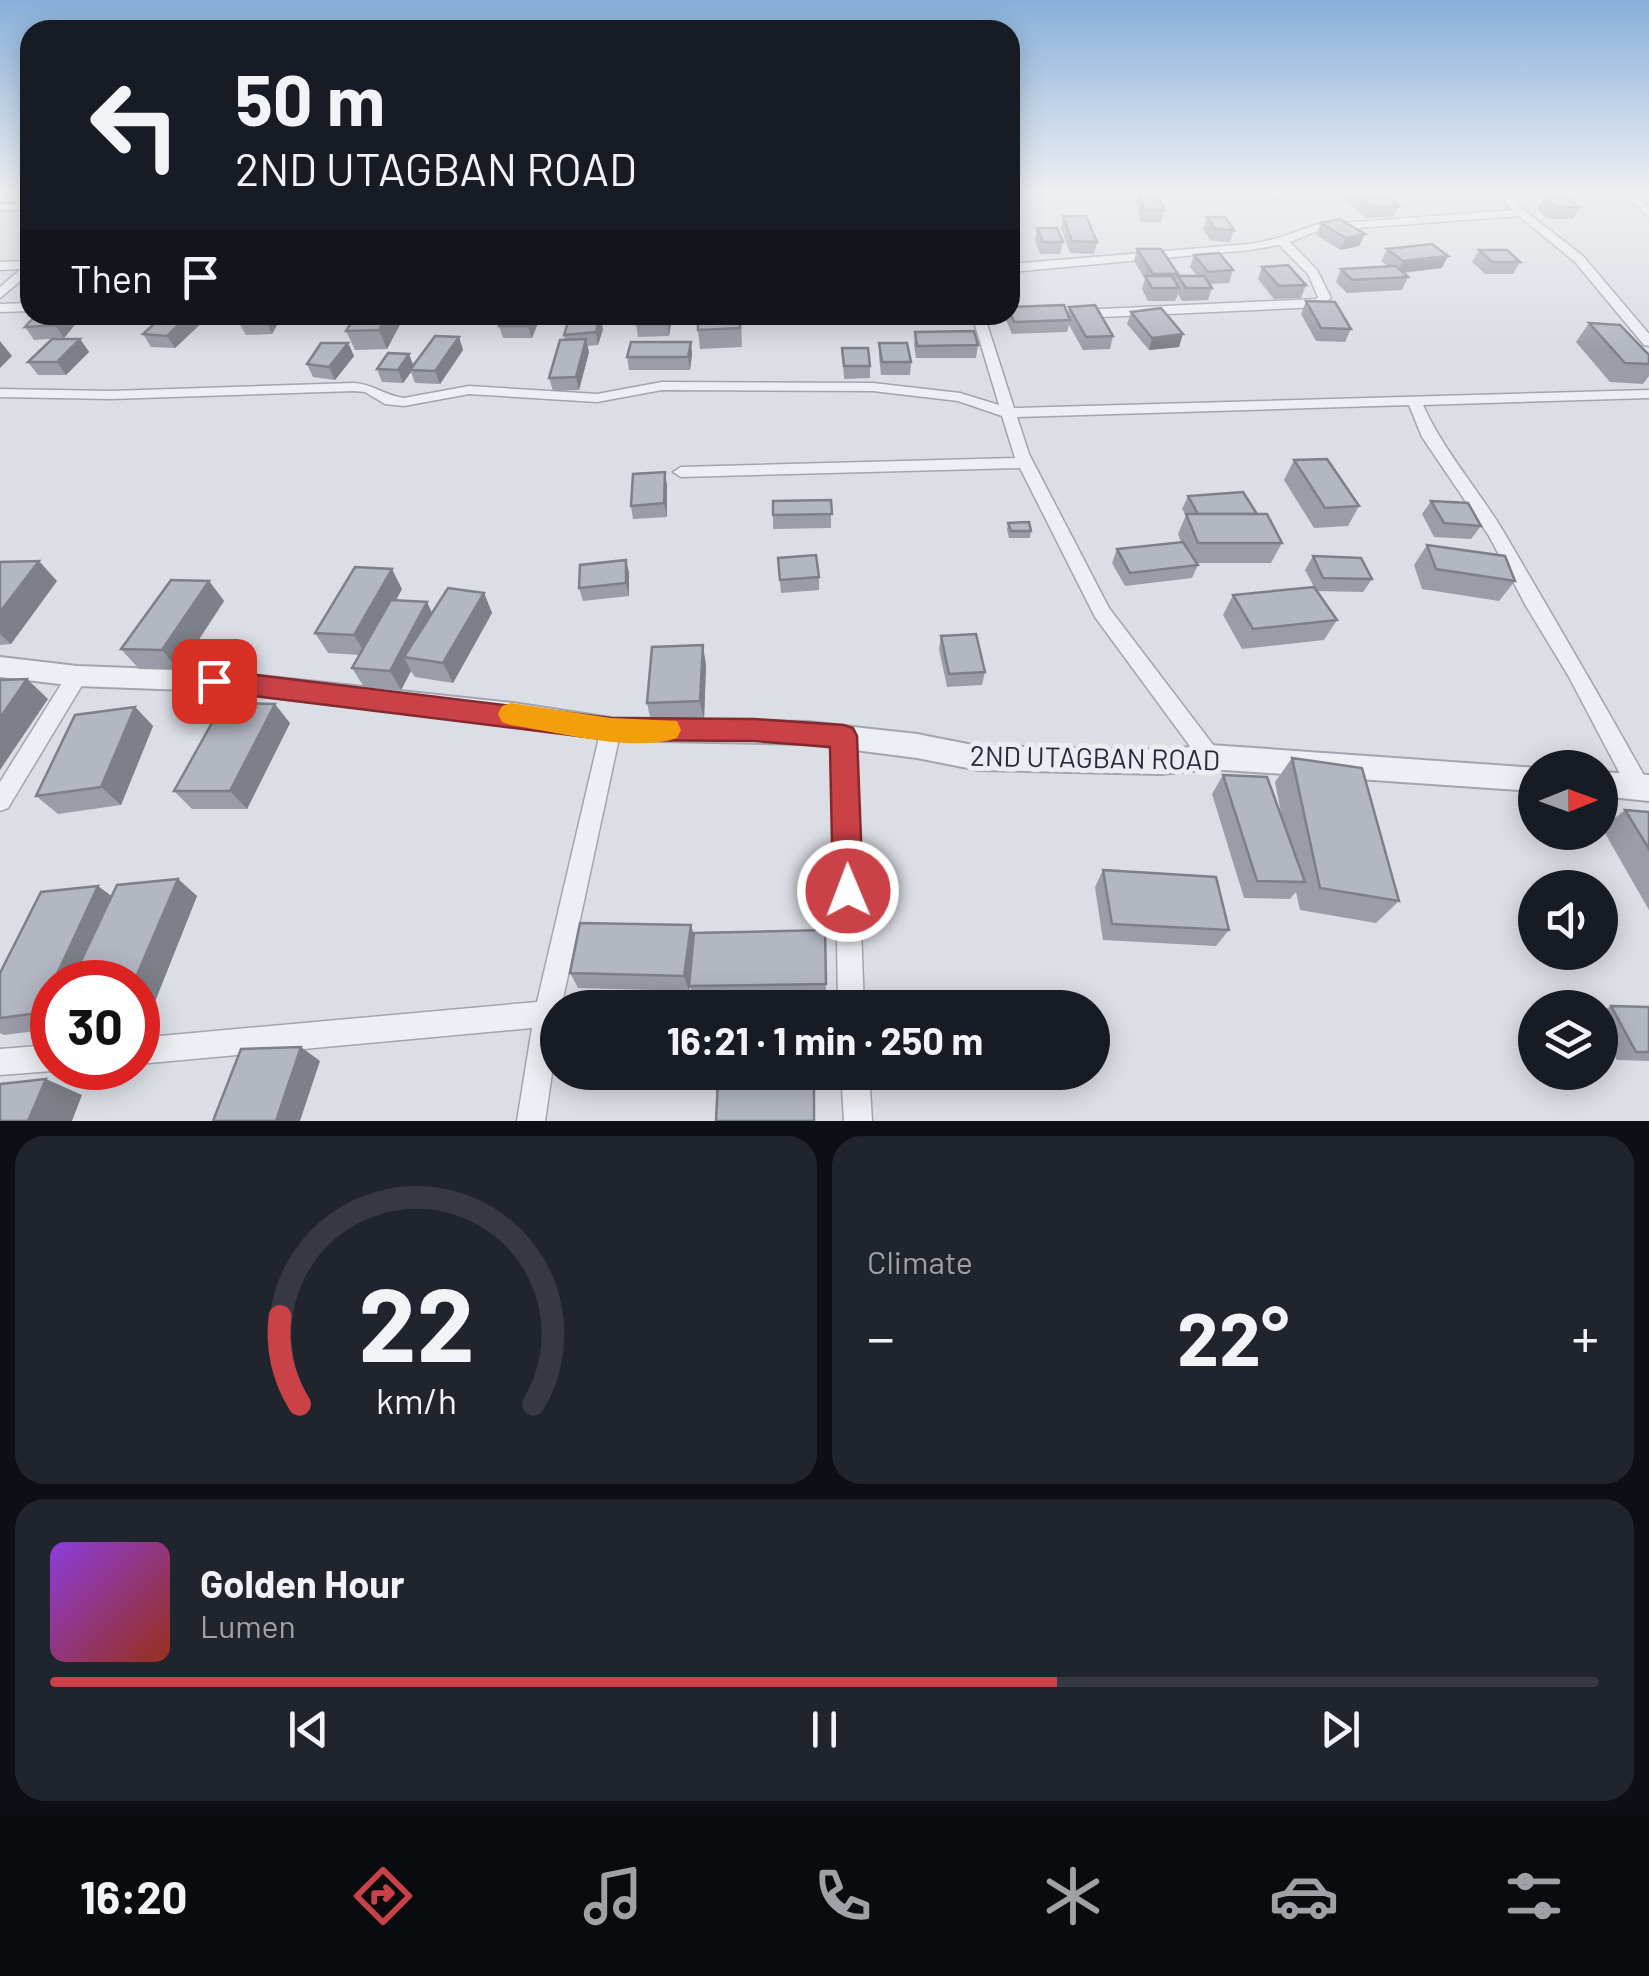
<!DOCTYPE html>
<html lang="en">
<head>
<meta charset="utf-8">
<style>
  body { margin:0; font-family:Barlow,sans-serif; background:#20242c; color:#f1f3f6; height:100vh; display:flex; flex-direction:column; font-size:38px; white-space:nowrap }
  * { box-sizing:border-box; margin:0 }
  p { font-size:32px; color:#9ea1a6 }
  .icon { flex:none; width:55px; height:55px; fill:none; stroke:currentColor; stroke-width:2; stroke-linecap:round; stroke-linejoin:round }
  .map { position:relative; height:1121px; overflow:hidden }
  .details { display:flex; flex-direction:column; gap:15px; padding:15px; background:#0d0f14; flex:1 }
  .details>* { flex:none }
  .guide { position:absolute; left:20px; top:20px; width:1000px; height:305px; border-radius:30px; box-shadow:0 5px 25px #0003; background:#171b24; color:#f1f3f6; overflow:hidden }
  .needle { width:65px; rotate:89deg }
  .tools { position:absolute; left:1518px; top:750px; display:grid; gap:20px }
  .tools a { display:grid; place-items:center; width:100px; height:100px; border-radius:50%; background:#171b24; box-shadow:0 5px 25px #0003; font-size:50px }
  .speed { position:absolute; left:30px; top:960px; display:flex; gap:20px; font-size:50px; font-weight:700; text-align:center }
  .speed>* { display:grid; place-content:center; width:130px; height:130px; border-radius:50%; background:#171b24; box-shadow:0 5px 25px #0003; line-height:1 }
  .speed .limit { border:15px solid #d22; background:#fff; color:#111 }
  .pin { position:absolute; display:grid; place-items:center; width:85px; height:85px; color:#fff; margin:-42px; border-radius:20px; box-shadow:0 5px 15px #0006 }
  .me { position:absolute; width:110px; margin:-55px; rotate:359deg; stroke-linejoin:round; filter:drop-shadow(0 0 8px #0008) }
  .turn { display:flex; align-items:center; gap:35px; height:210px; padding:0 50px; font-size:45px }
  .turn .icon { width:130px; height:130px; stroke-width:2.5 }
  .turn b { display:block; font-size:70px; line-height:85px }
  .then { display:flex; align-items:center; height:95px; padding:0 50px; background:#0003; gap:20px; font-size:38px }
  .big { font-size:75px; font-weight:700; line-height:1.1 }
  .details .card { flex:1; display:flex; flex-direction:column; justify-content:center; gap:15px; min-width:0; padding:0 35px; border-radius:30px; background:#20242c }
  .details .dial { align-items:center; gap:0 }
  .dial svg { height:260px; overflow:visible; fill:none; stroke:#363941; stroke-width:7; stroke-linecap:round; text-anchor:middle }
  .dial text { fill:#f1f3f6; stroke:none }
  .song { display:flex; align-items:center; gap:30px }
  .cover { width:120px; height:120px; border-radius:15px; background:linear-gradient(135deg,hsl(270 70% 55%),hsl(10 70% 35%)) }
  .played { height:10px; border-radius:5px; background:linear-gradient(90deg,#ca4147 65%,#363941 65%) }
  .keys { display:flex; justify-content:space-around; direction:ltr }
  .heat { display:flex; justify-content:space-between; align-items:center; font-size:55px; direction:ltr }
  .details .tiles { flex:1; display:grid; gap:15px; grid-template-columns:1fr 1fr }
  .card:last-child { grid-column:span 2 }
  .trip { position:absolute; left:540px; top:990px; width:570px; height:100px; border-radius:50px; background:#171b24; box-shadow:0 5px 25px #0003; font-weight:700; line-height:100px; text-align:center }
  .tabs { display:flex; height:160px; justify-content:space-around; align-items:center; background:#090b0e; color:#9ea1a6 }
  .tabs .icon { width:70px; height:70px }
  .tabs .selected { color:#ca4147 }
  .tabs b { font-size:45px; color:#f1f3f6 }
  .map>svg:first-child { display:block }
  .lines { fill:none; stroke-linecap:round; stroke-linejoin:round }
  .minor-casing { stroke:#a1a5af; stroke-width:3 }
  .tertiary-casing { stroke:#a1a5af; stroke-width:4 }
  .minor { fill:#eeeff4; fill-rule:evenodd }
  .tertiary { fill:#eeeff4; fill-rule:evenodd }
  .wall { fill:#9a9da7 }
  .shaded-wall { fill:#7d8088 }
  .building { fill:#b3b7c2; stroke:#7d8088; stroke-width:2.5 }
  .route { fill:#ca4147; stroke:#832a2e; stroke-width:2.5 }
  .slow { fill:#f59e0b }
  .labels { text-anchor:middle; dominant-baseline:central; stroke-width:10; stroke-linejoin:round; paint-order:stroke }
  .street-label { font-size:28px; fill:#262b3b; stroke:#ebedf3 }
</style>
</head>
<body>
<div class="map">
<svg width="1649" height="1121" viewBox="0 0 1649 1121">
  <rect width="100%" height="100%" fill="#dbdee5"/>
  <g class="lines">
    <!-- minor casing -->
    <g class="minor-casing">
      <g id="minor">
        <polygon points="1267,192 1279,192 1282,195 1277,198"/>
        <polygon points="1497,192 1508,192 1525,211 1583,256 1649,334 1649,346 1644,345 1575,262 1519,216 1317,231 1290,242 1317,270 1331,298 1319,307 1080,318 1074,314 1080,310 1316,299 1318,297 1308,274 1279,245 1250,250 1010,272 1010,264 1250,244 1279,238 1315,225 1513,210"/>
        <polygon points="1621,192 1632,192 1649,208 1649,217"/>
        <rect x="0" y="204" width="30" height="6"/>
        <polygon points="30,261 30,273 0,298 0,287 21,269 0,270 0,262"/>
        <polygon points="30,303 30,311 0,312 0,304"/>
        <path d="M1029,311L1034,312V318L986,321L1014,408L1649,390V398L1423,405C1444,452 1479,490 1505,534C1552,615 1600,696 1646,779L1649,786L1646,793L1638,796L1630,793L1569,677L1526,606L1489,536L1422,437L1409,405L1017,417L1029,454L1109,608L1217,750L1221,757L1217,764L1210,766L1203,764L1095,617L1020,468L681,477L673,472L681,467L1015,458L1002,416L958,401L873,391L662,390L597,402L469,394L404,406L385,404L365,392L354,391L111,399L0,397V389L111,391L354,383C373,384 386,396 404,398L469,386L597,394L662,382L873,383L960,393L999,405L972,315H1010V312Z"/>
        <polygon points="77,668 84,670 87,676 84,682 8,808 0,811 0,782 70,670"/>
        <polygon points="611,720 618,723 621,729 561,1008 558,1008 558,1032 545,1121 517,1121 532,1028 138,1064 138,1038 537,1002 601,729 604,723"/>
        <polygon points="844,727 851,730 854,736 864,1008 838,1008 834,736 837,730"/>
        <polygon points="52,1045 52,1068 61,1068 52,1071 0,1075 0,1049"/>
        <polygon points="841,1072 869,1072 872,1121 844,1121"/>
      </g>
    </g>
    <!-- tertiary casing -->
    <g class="tertiary-casing">
      <g id="tertiary">
        <polygon points="0,657 77,666 214,671 513,703 611,718 808,722 917,734 978,746 1161,750 1210,745 1537,768 1535,791 1210,769 1161,774 978,770 917,758 808,744 611,740 513,725 214,691 77,686 0,677"/>
        <polygon points="1600,772 1649,775 1649,801 1600,796"/>
      </g>
    </g>
    <!-- minor -->
    <use href="#minor" class="minor"/>
    <!-- tertiary -->
    <use href="#tertiary" class="tertiary"/>
  </g>
  <!-- wall -->
  <g class="wall">
    <polygon points="1138,192 1164,210 1161,222 1141,222 1136,202"/>
    <polygon points="1344,192 1382,192 1399,206 1393,217 1366,218 1342,197"/>
    <polygon points="1544,197 1580,207 1573,219 1549,219 1537,209"/>
    <polygon points="1063,216 1097,242 1094,254 1070,253 1061,228"/>
    <polygon points="1207,217 1234,230 1230,242 1211,241 1203,229"/>
    <polygon points="1321,223 1365,234 1359,246 1340,250 1316,235"/>
    <polygon points="1037,228 1063,242 1060,254 1040,254 1035,240"/>
    <polygon points="1137,249 1178,274 1176,283 1178,276 1197,276 1190,267 1194,255 1233,270 1229,283 1209,284 1212,288 1208,300 1182,301 1178,294 1175,301 1148,301 1142,289 1145,279 1134,261"/>
    <polygon points="1387,249 1442,268 1403,273 1408,277 1402,290 1347,293 1336,282 1341,269 1389,267 1381,261"/>
    <polygon points="1479,250 1520,262 1513,274 1485,274 1472,262"/>
    <polygon points="1262,267 1306,285 1301,298 1274,299 1258,279"/>
    <polygon points="1306,301 1351,329 1345,342 1316,341 1301,314"/>
    <polygon points="1010,307 1068,314 1069,307 1113,336 1110,349 1083,350 1069,325 1067,332 1012,334 1006,320 1007,315 1010,315"/>
    <polygon points="1131,312 1179,347 1149,350 1127,324"/>
    <polygon points="356,315 403,315 404,317 387,349 355,350 346,331"/>
    <polygon points="504,315 539,315 540,318 532,338 503,338 499,326"/>
    <polygon points="575,315 594,315 603,329 598,345 587,346 589,352 579,390 553,391 549,378 565,340 564,335"/>
    <polygon points="741,315 742,347 700,349 698,330"/>
    <polygon points="837,315 859,315 859,322 839,323"/>
    <polygon points="282,316 272,334 246,335 239,323"/>
    <polygon points="208,317 175,348 151,347 143,334"/>
    <polygon points="672,318 669,336 638,337 636,324"/>
    <polygon points="77,322 64,338 34,340 25,327"/>
    <polygon points="1589,323 1649,355 1649,376 1643,384 1610,382 1576,342"/>
    <polygon points="915,332 978,345 976,358 916,358 914,345"/>
    <polygon points="459,337 463,350 440,384 415,383 411,372 403,383 382,382 377,369 409,354 413,365"/>
    <polygon points="80,339 89,352 66,375 38,375 28,362"/>
    <polygon points="348,343 354,356 335,380 313,377 307,364"/>
    <polygon points="879,343 911,362 910,375 881,375 879,356"/>
    <polygon points="842,348 870,366 870,378 844,379"/>
    <polygon points="692,354 690,370 629,370 627,357"/>
    <polygon points="1294,460 1359,506 1348,526 1314,528 1284,480"/>
    <polygon points="667,485 667,517 633,519 631,506"/>
    <polygon points="1188,496 1257,514 1282,543 1271,563 1197,563 1198,565 1192,578 1125,586 1112,563 1117,549 1181,542 1178,534 1186,515 1182,509"/>
    <polygon points="831,500 831,528 773,529 773,501"/>
    <polygon points="1431,501 1481,526 1471,539 1434,537 1422,514"/>
    <polygon points="1008,523 1031,531 1030,538 1009,538 1007,530"/>
    <polygon points="1427,545 1515,581 1499,601 1422,589 1414,565"/>
    <polygon points="1313,556 1372,579 1363,592 1316,591 1337,620 1324,640 1242,649 1223,615 1233,595 1314,587 1305,570"/>
    <polygon points="778,558 819,577 819,590 781,593"/>
    <polygon points="626,560 629,573 629,596 583,601 579,588"/>
    <polygon points="0,562 57,581 11,644 0,645"/>
    <polygon points="209,581 224,601 179,670 139,669 121,649"/>
    <polygon points="402,589 396,600 427,602 432,613 484,593 492,613 453,683 415,677 411,671 401,690 364,687 352,668 360,655 328,653 315,633"/>
    <polygon points="941,636 985,672 982,685 947,687 939,649"/>
    <polygon points="706,665 704,720 651,722 647,703"/>
    <polygon points="135,707 153,726 121,805 58,814 36,796"/>
    <polygon points="290,723 247,809 192,809 174,791"/>
    <polygon points="1292,758 1399,901 1376,923 1300,910 1296,892 1290,899 1244,898 1212,794 1223,775 1282,818 1275,782"/>
    <polygon points="1625,810 1649,812 1649,910 1602,828"/>
    <polygon points="1103,870 1229,930 1216,946 1103,940 1095,887"/>
    <polygon points="178,879 197,896 148,1019 138,1020 138,982 52,982 52,1029 4,1035 0,1033 0,973 111,896"/>
    <polygon points="691,925 694,936 825,930 826,996 694,1001 690,987 689,991 578,988 570,973"/>
    <polygon points="1611,1006 1649,1007 1649,1061 1617,1060 1600,1029 1600,1012"/>
  </g>
  <!-- shaded-wall -->
  <g class="shaded-wall">
    <polygon points="2,192 16,192 7,198"/>
    <polygon points="1365,234 1359,246 1340,250 1346,238"/>
    <polygon points="1448,256 1442,268 1397,273 1403,261"/>
    <polygon points="64,315 72,315 77,322 64,338 55,325"/>
    <polygon points="189,315 207,315 208,317 175,348 167,336"/>
    <polygon points="269,315 282,316 272,334 266,321"/>
    <polygon points="387,315 403,315 404,317 387,349 379,330"/>
    <polygon points="533,315 539,315 540,318 532,338 528,326"/>
    <polygon points="669,315 672,315 672,318 669,336 667,324"/>
    <polygon points="600,316 603,329 598,345 596,332"/>
    <polygon points="1183,334 1179,347 1149,350 1152,338"/>
    <polygon points="459,337 463,350 440,384 435,371"/>
    <polygon points="80,339 89,352 66,375 57,362"/>
    <polygon points="586,339 589,352 579,390 576,377"/>
    <polygon points="0,341 12,356 0,368"/>
    <polygon points="691,342 692,354 690,370 688,357"/>
    <polygon points="348,343 354,356 335,380 329,367"/>
    <polygon points="409,354 414,367 410,370 411,372 403,383 398,370"/>
    <polygon points="665,472 667,485 667,517 664,503"/>
    <polygon points="626,560 629,573 629,596 626,583"/>
    <polygon points="39,561 57,581 11,644 0,634 0,612"/>
    <polygon points="392,569 402,589 366,655 354,635"/>
    <polygon points="209,581 224,601 179,670 162,650"/>
    <polygon points="484,593 492,613 453,683 443,663"/>
    <polygon points="427,602 436,622 404,657 411,671 401,690 390,671"/>
    <polygon points="703,645 706,665 704,720 700,701"/>
    <polygon points="27,679 48,699 0,770 0,718"/>
    <polygon points="275,704 290,723 247,809 230,791"/>
    <polygon points="135,707 153,726 121,805 101,787"/>
    <polygon points="178,879 197,896 148,1019 138,1013 138,982 134,982"/>
    <polygon points="98,886 121,903 85,982 53,982"/>
    <polygon points="691,925 695,941 689,991 684,976"/>
    <polygon points="52,984 52,1021 39,1013"/>
    <polygon points="301,1047 320,1061 300,1121 276,1121"/>
    <polygon points="46,1079 82,1095 72,1121 28,1121"/>
  </g>
  <!-- building -->
  <g class="building">
    <polygon points="1139,192 1156,192 1164,210 1144,210"/>
    <polygon points="1354,192 1382,192 1399,206 1371,207"/>
    <polygon points="1544,197 1567,198 1580,207 1556,207"/>
    <polygon points="1063,216 1086,216 1097,242 1072,241"/>
    <polygon points="1207,217 1225,217 1234,230 1215,229"/>
    <polygon points="1339,219 1365,234 1346,238 1321,223"/>
    <polygon points="1037,228 1057,228 1063,242 1043,242"/>
    <polygon points="1432,244 1448,256 1403,261 1387,249"/>
    <polygon points="1137,249 1161,249 1178,274 1153,274"/>
    <polygon points="1479,250 1507,250 1520,262 1492,262"/>
    <polygon points="1219,253 1233,270 1208,272 1194,255"/>
    <polygon points="1288,265 1306,285 1279,286 1262,267"/>
    <polygon points="1396,266 1408,277 1352,280 1341,269"/>
    <polygon points="1145,276 1172,276 1179,288 1152,288"/>
    <polygon points="1178,276 1204,276 1212,288 1186,288"/>
    <polygon points="1306,301 1335,302 1351,329 1321,328"/>
    <polygon points="1064,305 1070,320 1014,322 1010,312 1010,307"/>
    <polygon points="1095,305 1113,336 1086,337 1069,307"/>
    <polygon points="1161,308 1183,334 1152,338 1131,312"/>
    <polygon points="36,315 64,315 55,325 25,327"/>
    <polygon points="164,315 189,315 167,336 143,334"/>
    <polygon points="244,315 269,315 266,321 239,323"/>
    <polygon points="356,315 387,315 379,330 346,331"/>
    <polygon points="504,315 533,315 528,326 499,326"/>
    <polygon points="638,315 669,315 667,324 636,324"/>
    <polygon points="698,315 740,315 740,328 698,330"/>
    <polygon points="570,316 600,316 596,332 564,335"/>
    <polygon points="1589,323 1620,325 1649,355 1649,364 1625,363"/>
    <polygon points="974,331 978,345 917,346 915,332"/>
    <polygon points="435,336 459,337 435,371 410,370"/>
    <polygon points="52,339 80,339 57,362 28,362"/>
    <polygon points="586,339 576,377 549,378 560,340"/>
    <polygon points="631,342 691,342 688,357 627,357"/>
    <polygon points="321,343 348,343 329,367 307,364"/>
    <polygon points="879,343 907,343 911,362 882,362"/>
    <polygon points="842,348 868,348 870,366 844,366"/>
    <polygon points="388,353 409,354 398,370 377,369"/>
    <polygon points="1327,459 1359,506 1325,508 1294,460"/>
    <polygon points="665,472 664,503 631,506 633,474"/>
    <polygon points="1243,492 1257,514 1198,514 1188,496"/>
    <polygon points="831,500 832,514 773,515 773,501"/>
    <polygon points="1431,501 1468,503 1481,526 1444,523"/>
    <polygon points="1186,514 1267,514 1282,543 1198,543"/>
    <polygon points="1029,522 1031,531 1011,531 1008,523"/>
    <polygon points="1183,542 1198,565 1130,573 1117,549"/>
    <polygon points="1427,545 1505,556 1515,581 1436,569"/>
    <polygon points="816,555 819,577 780,580 778,558"/>
    <polygon points="1313,556 1361,558 1372,579 1323,578"/>
    <polygon points="626,560 626,583 579,588 580,565"/>
    <polygon points="39,561 0,612 0,562"/>
    <polygon points="355,567 392,569 354,635 315,633"/>
    <polygon points="171,580 209,581 162,650 121,649"/>
    <polygon points="1314,587 1337,620 1253,629 1233,595"/>
    <polygon points="448,588 484,593 443,663 404,657"/>
    <polygon points="391,600 427,602 390,671 352,668"/>
    <polygon points="976,634 985,672 949,674 941,636"/>
    <polygon points="703,645 700,701 647,703 652,647"/>
    <polygon points="27,679 0,718 0,680"/>
    <polygon points="223,703 275,704 230,791 174,791"/>
    <polygon points="135,707 101,787 36,796 75,715"/>
    <polygon points="1292,758 1362,768 1399,901 1320,888"/>
    <polygon points="1223,775 1267,777 1305,882 1257,881"/>
    <polygon points="1625,810 1649,812 1649,849"/>
    <polygon points="1103,870 1216,877 1229,930 1112,924"/>
    <polygon points="178,879 134,982 71,982 117,885"/>
    <polygon points="98,886 39,1013 0,1018 0,973 41,892"/>
    <polygon points="580,923 691,925 684,976 570,973"/>
    <polygon points="825,930 826,984 689,986 694,933"/>
    <polygon points="714,995 832,996 832,1008 713,1008"/>
    <polygon points="1611,1006 1649,1007 1649,1052 1636,1052"/>
    <polygon points="301,1047 276,1121 213,1121 241,1049"/>
    <polygon points="814,1077 814,1121 716,1121 718,1079"/>
    <polygon points="46,1079 28,1121 0,1121 0,1084"/>
  </g>
  <!-- sky -->
  <linearGradient id="sky" x2="0" y2="1"><stop stop-color="#87afda"/><stop offset="0.55" stop-color="#eff0f3"/><stop offset="1" stop-color="#eff0f3" stop-opacity="0"/></linearGradient>
  <rect width="1649" height="349" fill="url(#sky)"/>
  <!-- route -->
  <polygon class="route" points="214,670 611,718 754,719 844,725 853,728 857,736 863,891 859,902 848,906 837,902 833,891 830,747 754,741 611,740 214,691 204,688 201,681 204,673"/>
  <!-- slow -->
  <path class="slow" d="M511,703L611,718L677,721L681,730L677,738C634,753 557,732 511,725L502,722L498,714L502,706Z"/>
  <g class="labels">
    <!-- street labels -->
    <g class="street-label">
      <text transform="translate(1095 757) rotate(1)">2ND UTAGBAN ROAD</text>
    </g>
  </g>
</svg>
<div class="tools">
<a><svg class="needle" viewBox="-14 -14 28 28"><path d="M0-13l5 13h-10z" fill="#e53935"/><path d="M0 13l5-13h-10z" fill="#9ea1a6"/></svg></a>
<a><svg class="icon" aria-label="sound" viewBox="0 0 24 24"><path d="M4 9h4l5-4v14l-5-4H4zM17 9q2 3 0 6"/></svg></a>
<a><svg class="icon" aria-label="layers" viewBox="0 0 24 24"><path d="M12 4l9 5-9 5-9-5zM3 14l9 5 9-5"/></svg></a>
</div>
<div class="speed"><div class="limit">30</div></div>
<div class="pin" style="left:214px;top:681px;background:#d93025"><svg class="icon" aria-label="arrive" viewBox="0 0 24 24"><path d="M6 21V4h12l-3 4 3 4H6"/></svg></div>
<svg class="me" style="left:848px;top:891px" viewBox="-20 -20 40 40"><circle r="17" fill="#ca4147" stroke="#fff" stroke-width="3"/><path d="M0-11L8 9 0 5-8 9z" fill="#fff"/></svg>
<div class="trip">16:21 · 1 min · 250 m</div>
<div class="guide">
<div class="turn"><svg class="icon" aria-label="left" viewBox="0 0 24 24"><path d="M17 20v-9H6M10 6l-5 5 5 5"/></svg><div><b>50 m</b>2ND UTAGBAN ROAD</div></div>
<div class="then">Then<svg class="icon" aria-label="arrive" viewBox="0 0 24 24"><path d="M6 21V4h12l-3 4 3 4H6"/></svg></div>
</div>
</div>
<section class="details">
<div class="tiles">
<div class="card dial"><svg viewBox="0 0 100 80">
<path d="M14 69A42 42 0 1 1 86 69"/>
<path d="M14 69A42 42 0 0 1 8 42" stroke="#ca4147"/>
<text x="50" y="56" font-size="32" font-weight="700">22</text>
<text x="50" y="72" font-size="11">km/h</text>
</svg></div>
<div class="card"><p>Climate</p>
<div class="heat"><a>−</a><b class="big">22°</b><a>+</a></div>
</div>
<div class="card">
<div class="song"><i class="cover"></i><div><b>Golden Hour</b><p>Lumen</p></div></div>
<div class="played"></div>
<div class="keys"><svg class="icon" aria-label="previous" viewBox="0 0 24 24"><path d="M18 5L8 12l10 7zM5 5v14"/></svg><svg class="icon" aria-label="pause" viewBox="0 0 24 24"><path d="M8 5v14M16 5v14"/></svg><svg class="icon" aria-label="next" viewBox="0 0 24 24"><path d="M6 5l10 7-10 7zM19 5v14"/></svg></div>
</div>
</div>
</section>
<nav class="tabs">
<b>16:20</b>
<svg class="icon selected" aria-label="directions" viewBox="0 0 24 24"><path d="M12 3l9 9-9 9-9-9zM9 14v-3h6M13 9l2 2-2 2"/></svg>
<svg class="icon" aria-label="music" viewBox="0 0 24 24"><path d="M9 18V5l10-2v13"/><circle cx="6" cy="18" r="3"/><circle cx="16" cy="16" r="3"/></svg>
<svg class="icon" aria-label="phone" viewBox="0 0 24 24"><path d="M5 4h4l2 5-3 2q2 4 5 5l2-3 5 2v4C11 20 4 13 5 4z"/></svg>
<svg class="icon" aria-label="climate" viewBox="0 0 24 24"><path d="M12 3v18M4 7l16 10M4 17L20 7"/></svg>
<svg class="icon" aria-label="car" viewBox="0 0 24 24"><path d="M5 17H2v-5l4-1 3-4h7l3 4 3 1v5h-3M9 17h6M6 11h13"/><circle cx="7" cy="17" r="2"/><circle cx="17" cy="17" r="2"/></svg>
<svg class="icon" aria-label="filters" viewBox="0 0 24 24"><path d="M4 7h16M4 17h16"/><circle cx="9" cy="7" r="2"/><circle cx="15" cy="17" r="2"/></svg>
</nav>
</body>
</html>
